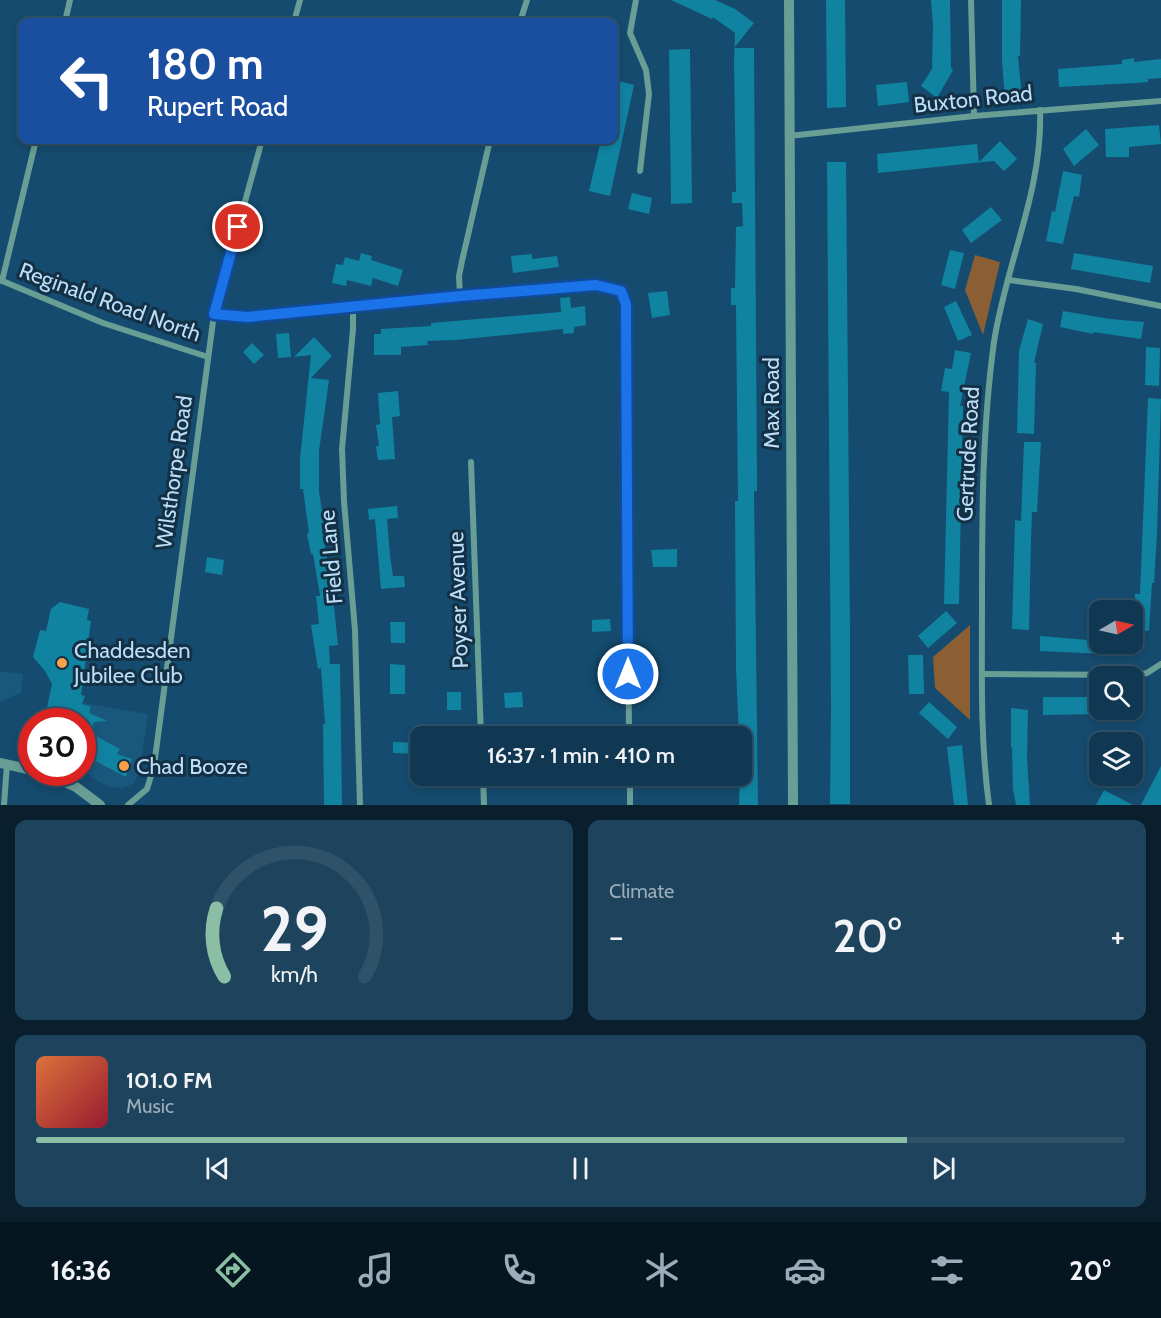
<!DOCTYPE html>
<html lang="en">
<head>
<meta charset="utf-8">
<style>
  body { margin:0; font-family:Cabin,sans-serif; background:#1e435c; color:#f1f3f6; height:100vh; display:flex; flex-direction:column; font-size:22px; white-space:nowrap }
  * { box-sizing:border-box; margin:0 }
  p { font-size:20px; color:#9cacb8 }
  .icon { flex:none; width:33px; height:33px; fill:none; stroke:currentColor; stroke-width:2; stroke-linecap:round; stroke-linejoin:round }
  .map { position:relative; height:805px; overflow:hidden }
  .drawer { display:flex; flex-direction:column; gap:15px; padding:15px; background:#091f2d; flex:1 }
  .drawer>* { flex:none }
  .banner { position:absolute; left:18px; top:18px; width:600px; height:126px; border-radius:12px; box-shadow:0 3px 9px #0003,0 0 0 2px #305269; background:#1a4fa0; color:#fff; overflow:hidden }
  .needle { width:39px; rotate:81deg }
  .buttons { position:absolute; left:1089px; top:600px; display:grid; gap:12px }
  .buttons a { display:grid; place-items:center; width:54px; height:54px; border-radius:12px; background:#103852; box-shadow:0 3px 9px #0003,0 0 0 2px #305269; font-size:30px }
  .speed { position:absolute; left:18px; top:708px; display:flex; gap:12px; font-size:30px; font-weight:700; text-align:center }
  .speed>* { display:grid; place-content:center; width:78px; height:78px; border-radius:50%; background:#103852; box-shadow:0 3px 9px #0003,0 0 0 2px #305269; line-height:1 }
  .speed .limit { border:9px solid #d22; background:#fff; color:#111 }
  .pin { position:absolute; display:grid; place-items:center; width:51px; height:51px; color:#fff; margin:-26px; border:3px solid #fff; border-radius:50%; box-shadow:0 2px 6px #0007 }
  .me { position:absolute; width:66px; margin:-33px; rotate:0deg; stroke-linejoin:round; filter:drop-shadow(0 0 4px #0008) }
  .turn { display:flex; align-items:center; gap:21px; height:126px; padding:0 30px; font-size:27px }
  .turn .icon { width:78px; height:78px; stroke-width:2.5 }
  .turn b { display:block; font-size:42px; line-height:51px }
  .big { font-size:45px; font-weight:600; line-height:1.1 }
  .drawer .widget { flex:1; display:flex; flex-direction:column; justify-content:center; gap:9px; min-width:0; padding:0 21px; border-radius:12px; background:#1e435c }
  .drawer .dial { align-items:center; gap:0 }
  .dial svg { height:156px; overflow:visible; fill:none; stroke:#305269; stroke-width:7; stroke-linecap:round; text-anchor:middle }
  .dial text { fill:#f1f3f6; stroke:none }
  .song { display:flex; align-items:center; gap:18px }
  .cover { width:72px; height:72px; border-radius:9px; background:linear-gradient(135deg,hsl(20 70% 55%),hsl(350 70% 35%)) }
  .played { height:6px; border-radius:3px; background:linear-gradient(90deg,#8abfa5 80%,#305269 80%) }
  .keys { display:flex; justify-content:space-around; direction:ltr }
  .heat { display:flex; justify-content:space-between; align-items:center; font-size:33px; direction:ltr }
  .drawer .tiles { flex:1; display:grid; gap:15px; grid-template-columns:1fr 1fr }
  .widget:last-child { grid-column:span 2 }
  .trip { position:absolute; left:410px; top:726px; width:342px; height:60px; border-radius:12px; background:#103852; box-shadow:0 3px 9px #0003,0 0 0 2px #305269; font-weight:600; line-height:60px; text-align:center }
  .tab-bar { display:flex; height:96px; justify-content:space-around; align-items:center; background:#061621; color:#9cacb8 }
  .tab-bar .icon { width:42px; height:42px }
  .tab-bar .on { color:#8abfa5 }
  .tab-bar b { font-size:27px; color:#f1f3f6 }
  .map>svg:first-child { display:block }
  .built { fill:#19577d }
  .green { fill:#8b5e34 }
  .building { fill:#1083a1 }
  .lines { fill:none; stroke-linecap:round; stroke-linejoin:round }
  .minor { stroke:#699e95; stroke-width:6 }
  .tertiary { stroke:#699e95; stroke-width:10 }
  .route-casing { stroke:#114b97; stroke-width:15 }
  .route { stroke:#1a73e8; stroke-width:10 }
  .poi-dot { fill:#f8a04b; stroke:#133044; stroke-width:2 }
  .labels { text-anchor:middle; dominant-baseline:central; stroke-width:6; stroke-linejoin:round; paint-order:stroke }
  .street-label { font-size:22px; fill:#bcdef8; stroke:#133044 }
  .poi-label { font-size:22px; fill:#bcdef8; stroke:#133044; text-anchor:start }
</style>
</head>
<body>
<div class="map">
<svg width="1161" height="805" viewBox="0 0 1161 805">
  <rect width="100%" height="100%" fill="#154b6e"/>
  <!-- built -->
  <g class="built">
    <polygon points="0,671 23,674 21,693 0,702"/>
    <polygon points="83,703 148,714 139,774 133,784 122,788 108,787 83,771 82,722 76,722"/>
  </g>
  <!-- green -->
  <g class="green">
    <polygon points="975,255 1000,262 983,335 965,290"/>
    <polygon points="970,625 970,720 935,688 933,657"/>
  </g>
  <!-- building -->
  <g class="building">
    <polygon points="671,0 715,0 735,9 754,23 734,48 754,48 757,478 757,491 754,491 758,805 739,805 741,736 739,736 736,669 735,501 738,501 736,305 731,305 731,288 735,288 736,227 743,226 742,203 732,203 732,192 736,192 734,62 735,33 713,17 712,19"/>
    <polygon points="826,0 845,0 846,107 827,108"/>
    <polygon points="931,0 950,0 951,68 953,70 937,98 921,86 932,69 933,26"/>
    <polygon points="1002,0 1021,0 1020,56 1018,56 1022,99 1005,101 1002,61"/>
    <polygon points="690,49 692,203 671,204 669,50"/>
    <polygon points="1134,58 1134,62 1161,59 1161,78 1148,79 1148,82 1135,83 1059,87 1058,69 1122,64 1122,60"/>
    <polygon points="614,80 634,85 610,196 589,191 601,140 614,140"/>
    <polygon points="907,82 909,102 878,106 876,85"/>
    <polygon points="1159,125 1161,144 1129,147 1129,157 1106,157 1105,129"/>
    <polygon points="1086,129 1099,145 1074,166 1063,149"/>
    <polygon points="1000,141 1017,159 1004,171 994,161 878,173 877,154 977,144 979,162"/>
    <polygon points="827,162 846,162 850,630 850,804 830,804 831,708"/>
    <polygon points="1063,171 1082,175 1079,197 1074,196 1063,244 1046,241 1052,211 1055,212"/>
    <polygon points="632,193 652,198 649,214 628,209"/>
    <polygon points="991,207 1002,220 971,243 962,230"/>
    <polygon points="950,250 964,253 955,289 941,285"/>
    <polygon points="361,253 372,256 371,260 403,270 398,286 373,278 371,286 347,280 346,286 332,283 336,264 343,265 345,257 359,261"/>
    <polygon points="1074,253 1153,266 1150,283 1071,269"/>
    <polygon points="532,254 532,259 557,256 559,267 513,273 511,256"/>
    <polygon points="667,291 670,315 652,318 648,293"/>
    <polygon points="570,297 571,308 585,306 586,325 574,327 574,333 563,334 563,329 456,340 427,341 428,345 401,347 401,355 374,355 374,334 381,334 381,329 431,326 431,323 561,312 560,298"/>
    <polygon points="956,301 972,335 958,341 944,307"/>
    <polygon points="1063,311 1110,319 1144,322 1141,339 1093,332 1093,334 1060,327"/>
    <polygon points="1028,319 1043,324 1034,363 1036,363 1034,434 1017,433 1019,351"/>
    <polygon points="289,333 291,357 278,358 276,334"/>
    <polygon points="314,337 332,356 311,378 329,380 319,451 319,492 324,523 321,523 332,587 338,645 329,646 330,664 340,664 342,805 324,805 323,724 325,724 321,668 318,669 311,625 319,624 316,596 320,596 313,554 311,554 307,534 309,533 303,489 300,489 300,458 311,355 294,357"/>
    <polygon points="252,343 264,355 254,364 243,352"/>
    <polygon points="1146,347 1160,348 1159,386 1145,385"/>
    <polygon points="955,350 971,353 960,406 963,406 959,604 944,604 949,392 941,391 945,368 952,369"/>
    <polygon points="398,391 400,416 392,417 395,459 378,460 376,446 379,446 376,425 380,424 378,393"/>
    <polygon points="1148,398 1161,399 1157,534 1154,583 1152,583 1149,631 1134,630 1135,594 1140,594"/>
    <polygon points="1024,442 1041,442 1037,512 1032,512 1031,538 1029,630 1012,629 1015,520 1021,521"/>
    <polygon points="397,506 398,518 387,519 390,555 393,576 404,576 405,587 381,589 375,519 369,520 368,509"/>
    <polygon points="677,549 677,567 653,567 651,550"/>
    <polygon points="207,557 224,560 222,575 205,572"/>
    <polygon points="60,602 89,609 87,620 91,621 81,695 85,696 82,704 91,707 89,713 108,721 94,722 90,733 120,749 117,754 132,759 126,777 82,754 82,722 44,722 52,684 45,671 33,657 40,630 46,631 51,609"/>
    <polygon points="946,611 957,623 928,648 918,636"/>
    <polygon points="610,619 611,631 592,632 592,620"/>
    <polygon points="390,622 405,622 405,643 391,643"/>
    <polygon points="1040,636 1100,641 1100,644 1127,644 1127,655 1040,651"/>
    <polygon points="908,655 923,655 924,694 909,694"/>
    <polygon points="390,664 405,665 405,694 390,694"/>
    <rect x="447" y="692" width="14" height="18"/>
    <polygon points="522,692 523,707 505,708 504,693"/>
    <polygon points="1043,697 1100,697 1100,714 1043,715"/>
    <polygon points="929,702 957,727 948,739 919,713"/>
    <polygon points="1011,708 1028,710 1027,758 1030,805 1016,805 1013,789 1012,747 1011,747"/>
    <polygon points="393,742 420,743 420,754 393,753"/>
    <polygon points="962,745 968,805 954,805 947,747"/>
    <polygon points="1161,766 1161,805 1141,805"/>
    <polygon points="1104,790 1133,805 1096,805"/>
  </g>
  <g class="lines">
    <!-- minor -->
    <g class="minor">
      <polyline points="636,0 630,33 646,70 649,94 640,171"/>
      <polyline points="971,0 974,116"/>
      <polyline points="65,22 70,0"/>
      <polyline points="294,22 300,0"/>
      <polyline points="520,22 527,0"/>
      <polyline points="789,136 974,116 1161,101"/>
      <polyline points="0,280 103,323 208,357"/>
      <polyline points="1009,280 1076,289 1161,306"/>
      <polyline points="2,281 36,140"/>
      <polyline points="460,296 459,276 462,261 490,140"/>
      <polyline points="353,306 353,329 342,449 344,501 355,630 360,805"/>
      <polyline points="214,314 247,317 460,296 596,285 621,291 626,304 626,321 629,736"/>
      <polyline points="471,462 481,736"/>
      <polyline points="982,674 1137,675 1147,673 1161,664"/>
      <polyline points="483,776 484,805"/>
      <polyline points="630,776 630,805"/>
      <polyline points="4,805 7,764"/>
      <polyline points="128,805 147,789 154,766 214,314 262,140"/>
      <path d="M989,805C980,739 982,672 982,605C982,517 982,429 994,342C1006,263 1043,191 1040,110"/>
    </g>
    <!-- tertiary -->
    <g class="tertiary">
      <polyline points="789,0 793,805"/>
      <polyline points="0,763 32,770"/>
      <polyline points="43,772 76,787 100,805"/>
    </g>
  </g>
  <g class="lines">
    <!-- route casing -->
    <g class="route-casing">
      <polyline id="route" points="238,227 214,314 247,317 460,296 596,285 621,291 626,304 626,321 628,674"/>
    </g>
    <!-- route -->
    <use href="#route" class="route"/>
  </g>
  <!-- markers -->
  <g class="poi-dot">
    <circle cx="62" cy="663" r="6"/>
    <circle cx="124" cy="766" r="6"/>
  </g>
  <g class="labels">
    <!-- street labels -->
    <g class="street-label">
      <text transform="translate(973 99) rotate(-6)">Buxton Road</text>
      <text transform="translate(110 302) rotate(20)">Reginald Road North</text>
      <text transform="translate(771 403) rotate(-90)">Max Road</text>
      <text transform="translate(968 454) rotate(-87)">Gertrude Road</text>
      <text transform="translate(174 472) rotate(-82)">Wilsthorpe Road</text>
      <text transform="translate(331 557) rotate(-95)">Field Lane</text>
      <text transform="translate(458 600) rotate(-92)">Poyser Avenue</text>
    </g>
    <!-- poi labels -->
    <g class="poi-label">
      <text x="74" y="650">Chaddesden<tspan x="74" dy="25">Jubilee Club</tspan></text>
      <text x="136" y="766">Chad Booze</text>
    </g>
  </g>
</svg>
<div class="buttons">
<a><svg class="needle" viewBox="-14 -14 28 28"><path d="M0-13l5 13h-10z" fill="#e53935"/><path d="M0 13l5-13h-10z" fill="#9cacb8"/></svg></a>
<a><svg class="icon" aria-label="search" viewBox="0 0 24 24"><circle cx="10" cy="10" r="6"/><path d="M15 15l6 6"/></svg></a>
<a><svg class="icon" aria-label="layers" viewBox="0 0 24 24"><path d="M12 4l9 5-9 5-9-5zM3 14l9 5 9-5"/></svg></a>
</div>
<div class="speed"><div class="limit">30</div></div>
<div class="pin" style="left:238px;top:227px;background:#d93025"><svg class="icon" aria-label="arrive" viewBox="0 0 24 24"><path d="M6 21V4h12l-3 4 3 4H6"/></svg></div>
<svg class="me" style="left:628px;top:674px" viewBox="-20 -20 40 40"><circle r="17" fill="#1a73e8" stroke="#fff" stroke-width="3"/><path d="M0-11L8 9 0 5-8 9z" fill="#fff"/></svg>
<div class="trip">16:37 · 1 min · 410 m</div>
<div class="banner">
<div class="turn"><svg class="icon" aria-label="left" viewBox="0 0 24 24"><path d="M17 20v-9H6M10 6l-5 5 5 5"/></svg><div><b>180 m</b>Rupert Road</div></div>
</div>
</div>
<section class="drawer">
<div class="tiles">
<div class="widget dial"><svg viewBox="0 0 100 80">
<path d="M14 69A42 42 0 1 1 86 69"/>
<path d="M14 69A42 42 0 0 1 10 34" stroke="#8abfa5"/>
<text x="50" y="56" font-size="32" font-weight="700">29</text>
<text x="50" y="72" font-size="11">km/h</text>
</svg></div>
<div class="widget"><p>Climate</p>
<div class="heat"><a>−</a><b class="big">20°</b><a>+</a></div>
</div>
<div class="widget">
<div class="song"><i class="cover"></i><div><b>101.0 FM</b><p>Music</p></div></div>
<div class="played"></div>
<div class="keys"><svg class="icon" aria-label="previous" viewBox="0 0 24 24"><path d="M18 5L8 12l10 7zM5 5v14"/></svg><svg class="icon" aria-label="pause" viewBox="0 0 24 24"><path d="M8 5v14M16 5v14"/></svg><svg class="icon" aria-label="next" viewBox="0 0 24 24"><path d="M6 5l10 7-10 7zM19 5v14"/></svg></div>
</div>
</div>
</section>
<nav class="tab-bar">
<b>16:36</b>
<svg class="icon on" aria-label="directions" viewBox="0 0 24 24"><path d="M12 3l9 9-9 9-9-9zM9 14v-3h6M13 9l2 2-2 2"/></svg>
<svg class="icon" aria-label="music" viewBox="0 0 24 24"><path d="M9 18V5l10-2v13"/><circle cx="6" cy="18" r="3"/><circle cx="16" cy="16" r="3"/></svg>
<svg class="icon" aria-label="phone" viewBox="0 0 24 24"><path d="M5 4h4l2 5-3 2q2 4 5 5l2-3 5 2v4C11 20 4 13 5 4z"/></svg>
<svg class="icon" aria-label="climate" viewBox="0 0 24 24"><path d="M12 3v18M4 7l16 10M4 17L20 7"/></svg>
<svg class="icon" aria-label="car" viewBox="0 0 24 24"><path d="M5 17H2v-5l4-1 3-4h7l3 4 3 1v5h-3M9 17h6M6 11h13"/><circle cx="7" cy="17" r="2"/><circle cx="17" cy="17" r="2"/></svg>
<svg class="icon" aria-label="filters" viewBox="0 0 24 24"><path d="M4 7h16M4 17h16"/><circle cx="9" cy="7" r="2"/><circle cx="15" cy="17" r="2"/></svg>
<b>20°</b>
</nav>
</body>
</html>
